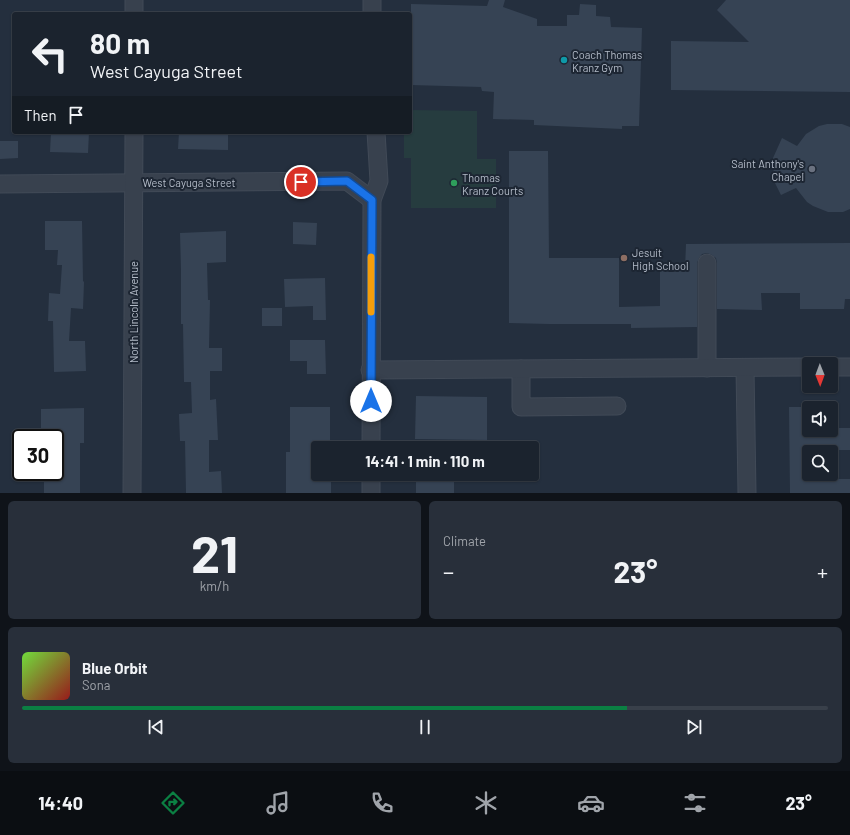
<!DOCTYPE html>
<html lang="en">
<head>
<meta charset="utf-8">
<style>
  body { margin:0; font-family:Barlow,sans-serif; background:#282f3a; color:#f1f3f6; height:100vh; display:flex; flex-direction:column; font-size:15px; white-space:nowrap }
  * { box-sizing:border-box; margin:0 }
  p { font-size:13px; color:#a0a4aa }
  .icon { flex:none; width:22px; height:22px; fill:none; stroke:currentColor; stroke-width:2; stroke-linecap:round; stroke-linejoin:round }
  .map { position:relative; height:493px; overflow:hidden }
  .side { display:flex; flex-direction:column; gap:8px; padding:8px; background:#0f1319; flex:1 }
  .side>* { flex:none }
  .hud { position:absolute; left:12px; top:12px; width:400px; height:122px; border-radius:4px; box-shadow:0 1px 3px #0004,0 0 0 1px #39404a; background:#1b232e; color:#f1f3f6; overflow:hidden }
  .needle { width:26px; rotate:179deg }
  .controls { position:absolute; left:802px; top:357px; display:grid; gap:8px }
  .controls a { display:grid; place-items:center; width:36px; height:36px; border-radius:4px; background:#1b232e; box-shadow:0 1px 3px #0004,0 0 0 1px #39404a; font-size:20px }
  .speed { position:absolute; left:12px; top:429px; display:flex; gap:8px; font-size:20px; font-weight:700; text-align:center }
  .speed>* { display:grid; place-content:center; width:52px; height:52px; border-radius:50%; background:#1b232e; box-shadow:0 1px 3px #0004,0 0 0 1px #39404a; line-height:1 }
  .speed .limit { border:2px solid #111; border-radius:6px; background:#fff; color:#111 }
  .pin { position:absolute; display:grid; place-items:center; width:34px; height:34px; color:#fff; margin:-17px; border:2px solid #fff; border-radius:50%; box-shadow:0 1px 4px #0007 }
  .me { position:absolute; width:44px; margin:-22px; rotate:0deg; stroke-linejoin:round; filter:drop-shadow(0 0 3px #0008) }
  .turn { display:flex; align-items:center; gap:14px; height:84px; padding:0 12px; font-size:18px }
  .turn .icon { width:52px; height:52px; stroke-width:2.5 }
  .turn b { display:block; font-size:28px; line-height:34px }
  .then { display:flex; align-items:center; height:38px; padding:0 12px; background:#0003; gap:8px; font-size:15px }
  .big { font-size:30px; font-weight:700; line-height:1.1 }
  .side .card { flex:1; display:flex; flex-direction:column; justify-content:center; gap:6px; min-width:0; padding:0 14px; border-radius:6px; background:#282f3a }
  .side .dial { align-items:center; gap:0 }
  .dial b { font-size:52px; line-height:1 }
  .song { display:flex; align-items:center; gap:12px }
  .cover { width:48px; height:48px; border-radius:6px; background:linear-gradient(135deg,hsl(100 70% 55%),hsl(0 70% 35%)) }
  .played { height:4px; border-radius:2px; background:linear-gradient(90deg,#0b8043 75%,#39404a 75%) }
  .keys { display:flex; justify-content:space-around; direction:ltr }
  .heat { display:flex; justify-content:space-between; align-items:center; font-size:22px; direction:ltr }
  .side .tiles { flex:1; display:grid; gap:8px; grid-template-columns:1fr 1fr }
  .card:last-child { grid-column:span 2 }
  .trip { position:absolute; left:311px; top:441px; width:228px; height:40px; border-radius:4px; background:#1b232e; box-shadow:0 1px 3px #0004,0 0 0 1px #39404a; font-weight:700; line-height:40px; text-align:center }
  .tab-bar { display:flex; height:64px; justify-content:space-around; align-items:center; background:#0b0e12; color:#a0a4aa }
  .tab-bar .icon { width:28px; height:28px }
  .tab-bar .selected { color:#0b8043 }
  .tab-bar b { font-size:18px; color:#f1f3f6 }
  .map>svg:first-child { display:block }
  .green { fill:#263c3f }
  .building { fill:#364354 }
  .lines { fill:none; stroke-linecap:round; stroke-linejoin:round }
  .minor-casing { stroke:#414a57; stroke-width:19 }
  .minor { stroke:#38414e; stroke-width:17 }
  .route-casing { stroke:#114b97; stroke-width:10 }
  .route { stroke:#1a73e8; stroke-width:7 }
  .slow { stroke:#f59e0b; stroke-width:7 }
  .culture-dot { fill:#0f9aa8; stroke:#1d2633; stroke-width:1.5 }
  .worship-dot { fill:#6b7280; stroke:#1d2633; stroke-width:1.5 }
  .leisure-dot { fill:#2e9e5b; stroke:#1d2633; stroke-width:1.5 }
  .education-dot { fill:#8d6e63; stroke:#1d2633; stroke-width:1.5 }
  .labels { text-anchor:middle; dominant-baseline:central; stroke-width:4; stroke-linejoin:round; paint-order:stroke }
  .poi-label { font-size:11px; fill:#b4bcc9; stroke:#1d2633; text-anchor:start }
  .street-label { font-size:11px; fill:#b4bcc9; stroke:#1d2633 }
</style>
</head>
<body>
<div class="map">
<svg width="850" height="493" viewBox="0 0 850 493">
  <rect width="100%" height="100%" fill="#242f3e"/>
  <!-- green -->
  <polygon class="green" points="410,110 477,111 477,159 496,159 496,208 411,208 411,158 404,158 404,132 410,132"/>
  <!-- building -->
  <g class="building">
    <polygon points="489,0 505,0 503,7 537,19 537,26 567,26 567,15 579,15 580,4 596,5 596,16 610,17 611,27 642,28 639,126 622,126 622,129 534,125 534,120 493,119 494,92 482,91 481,87 411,85 411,4 487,6"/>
    <polygon points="726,0 850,0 850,92 671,90 671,41 749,42 717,10"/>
    <polygon points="827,124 842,124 850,127 850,209 843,212 828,212 813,206 807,202 796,188 781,195 774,181 773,158 782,138 797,146 806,134 819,126"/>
    <polygon points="51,132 89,132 88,153 50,152"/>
    <polygon points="179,132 228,132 228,150 178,149"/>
    <polygon points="0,141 18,141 18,158 0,159"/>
    <polygon points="509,151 548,151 549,258 619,258 619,307 660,306 660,269 685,269 686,244 850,243 850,299 845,299 844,309 800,309 800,293 761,293 762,310 717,309 717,263 716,258 712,255 707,253 702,254 699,258 697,263 697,327 631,328 631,324 549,324 509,323"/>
    <polygon points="45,221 82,221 83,281 84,282 83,309 71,308 69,341 85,341 86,371 54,372 53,321 48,321 49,293 60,294 62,265 57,265 58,250 45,250"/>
    <polygon points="293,222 317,223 316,245 293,244"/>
    <polygon points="226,231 226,262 207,263 208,300 210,300 209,348 222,348 222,371 210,371 210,400 216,399 218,440 209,440 209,472 221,471 222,493 186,493 185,441 180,441 179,414 192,413 191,382 184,382 183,324 181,324 181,270 180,233"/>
    <polygon points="325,278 326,320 313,320 313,306 285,307 284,279"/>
    <rect x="262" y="308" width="20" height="18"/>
    <polygon points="290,340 325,340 326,374 307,374 307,361 290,361"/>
    <polygon points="416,396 487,397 487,440 415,439"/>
    <polygon points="290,407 330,407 330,446 318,445 318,474 331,474 331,493 286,493 286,452 290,452"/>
    <polygon points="789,407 826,407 826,408 809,408 809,430 831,430 831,419 836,419 837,428 850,428 850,450 813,450 813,452 809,452 809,474 814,474 814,479 850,479 850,493 790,493"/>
    <polygon points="84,408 84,443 80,443 80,493 44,493 44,472 55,472 55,432 41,432 41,409"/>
    <rect x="416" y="474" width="38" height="19"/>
  </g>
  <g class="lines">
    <!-- minor casing -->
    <g class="minor-casing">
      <g id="minor">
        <polyline points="372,0 372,14"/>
        <polyline points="134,14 134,0"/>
        <polyline points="0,184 347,181 372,200"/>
        <polyline points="707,263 707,368"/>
        <polyline points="831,367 850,367"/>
        <polyline points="745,368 747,493"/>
        <polyline points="521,369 521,407 617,406"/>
        <polyline points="370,370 809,367"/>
        <polyline points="371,448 372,200 379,181 376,132"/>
        <polyline points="371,474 371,493"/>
        <polyline points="132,493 134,132"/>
      </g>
    </g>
    <!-- minor -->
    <use href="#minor" class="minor"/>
  </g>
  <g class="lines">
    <!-- route casing -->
    <g class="route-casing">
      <polyline id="route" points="301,182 347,181 372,200 371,401"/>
    </g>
    <!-- route -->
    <use href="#route" class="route"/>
    <!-- slow -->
    <polyline class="slow" points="371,312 371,257"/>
  </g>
  <!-- markers -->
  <circle class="culture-dot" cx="564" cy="60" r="4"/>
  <circle class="worship-dot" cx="812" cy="169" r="4"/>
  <circle class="leisure-dot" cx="454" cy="183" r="4"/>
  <circle class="education-dot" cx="624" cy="258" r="4"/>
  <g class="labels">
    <!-- poi labels -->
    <g class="poi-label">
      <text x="572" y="54">Coach Thomas<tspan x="572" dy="13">Kranz Gym</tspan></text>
      <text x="804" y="163" text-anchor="end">Saint Anthony's<tspan x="804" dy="13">Chapel</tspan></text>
      <text x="462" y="177">Thomas<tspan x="462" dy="13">Kranz Courts</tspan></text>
      <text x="632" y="252">Jesuit<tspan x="632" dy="13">High School</tspan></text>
    </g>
    <!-- street labels -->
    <g class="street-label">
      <text x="189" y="182">West Cayuga Street</text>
      <text transform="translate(133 312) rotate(-90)">North Lincoln Avenue</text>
    </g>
  </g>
</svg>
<div class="controls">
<a><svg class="needle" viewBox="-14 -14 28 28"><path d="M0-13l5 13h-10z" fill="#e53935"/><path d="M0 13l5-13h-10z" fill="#a0a4aa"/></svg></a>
<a><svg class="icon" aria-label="sound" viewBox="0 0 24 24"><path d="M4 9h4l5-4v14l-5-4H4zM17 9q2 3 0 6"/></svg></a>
<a><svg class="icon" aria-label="search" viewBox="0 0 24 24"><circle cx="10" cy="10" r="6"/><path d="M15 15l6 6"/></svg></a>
</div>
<div class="speed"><div class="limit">30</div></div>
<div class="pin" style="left:301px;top:182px;background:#d93025"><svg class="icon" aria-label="arrive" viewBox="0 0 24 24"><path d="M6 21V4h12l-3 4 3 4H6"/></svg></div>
<svg class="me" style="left:371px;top:401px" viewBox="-20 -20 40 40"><circle r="19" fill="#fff"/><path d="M0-13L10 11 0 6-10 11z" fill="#1a73e8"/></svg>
<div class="trip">14:41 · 1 min · 110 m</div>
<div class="hud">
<div class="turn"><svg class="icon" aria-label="left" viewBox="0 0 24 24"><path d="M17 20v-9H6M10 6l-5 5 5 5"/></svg><div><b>80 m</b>West Cayuga Street</div></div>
<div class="then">Then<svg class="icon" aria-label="arrive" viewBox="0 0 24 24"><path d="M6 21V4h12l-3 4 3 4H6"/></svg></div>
</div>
</div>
<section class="side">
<div class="tiles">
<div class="card dial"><b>21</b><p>km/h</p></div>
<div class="card"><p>Climate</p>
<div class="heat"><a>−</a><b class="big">23°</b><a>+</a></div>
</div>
<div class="card">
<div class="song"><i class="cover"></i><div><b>Blue Orbit</b><p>Sona</p></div></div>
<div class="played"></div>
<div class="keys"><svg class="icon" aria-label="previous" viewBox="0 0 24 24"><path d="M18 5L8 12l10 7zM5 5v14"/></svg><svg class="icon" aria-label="pause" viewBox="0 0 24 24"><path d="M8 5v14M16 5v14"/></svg><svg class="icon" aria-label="next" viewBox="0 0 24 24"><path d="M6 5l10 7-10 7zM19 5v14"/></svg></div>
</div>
</div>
</section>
<nav class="tab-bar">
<b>14:40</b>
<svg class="icon selected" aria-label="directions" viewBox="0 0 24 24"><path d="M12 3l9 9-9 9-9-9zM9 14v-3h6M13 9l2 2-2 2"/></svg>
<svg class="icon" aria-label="music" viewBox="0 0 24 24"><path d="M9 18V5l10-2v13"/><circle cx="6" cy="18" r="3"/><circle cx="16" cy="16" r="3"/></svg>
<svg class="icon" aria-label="phone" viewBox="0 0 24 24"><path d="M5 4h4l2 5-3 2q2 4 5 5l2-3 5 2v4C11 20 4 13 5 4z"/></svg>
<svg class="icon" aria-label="climate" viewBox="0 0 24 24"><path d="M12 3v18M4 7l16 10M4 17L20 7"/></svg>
<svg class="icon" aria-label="car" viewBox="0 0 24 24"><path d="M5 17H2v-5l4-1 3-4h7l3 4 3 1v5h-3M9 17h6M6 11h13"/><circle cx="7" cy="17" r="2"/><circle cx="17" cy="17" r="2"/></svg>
<svg class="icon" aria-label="filters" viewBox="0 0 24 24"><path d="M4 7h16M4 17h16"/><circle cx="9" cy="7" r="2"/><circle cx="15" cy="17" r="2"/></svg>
<b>23°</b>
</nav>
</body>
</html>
